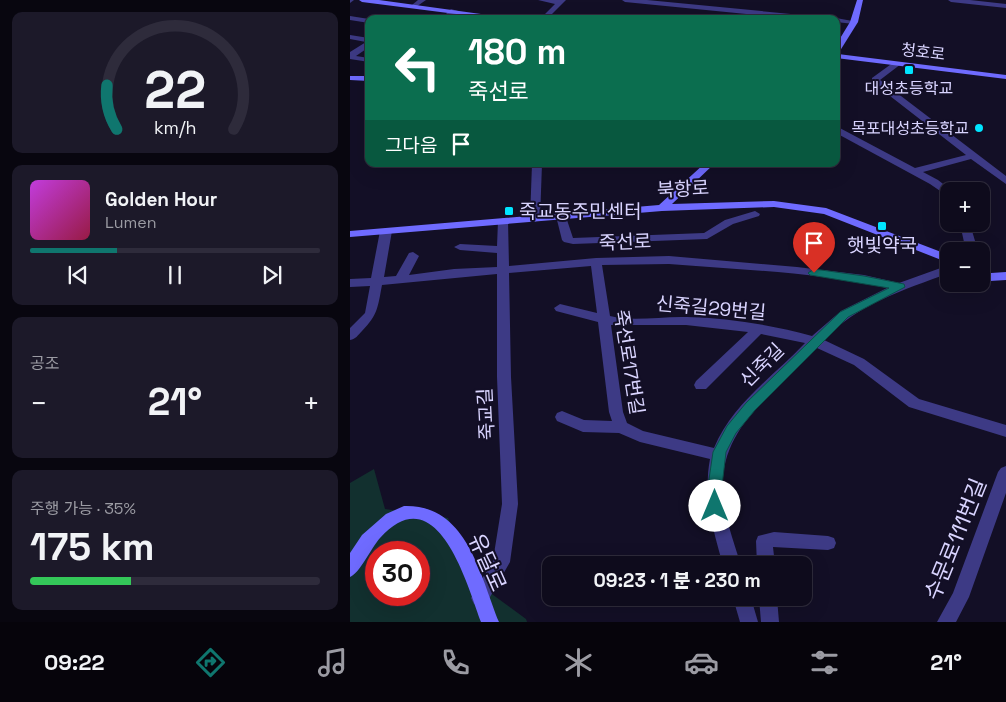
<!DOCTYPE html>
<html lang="ko">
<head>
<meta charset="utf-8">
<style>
  body { margin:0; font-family:"Space Grotesk","Noto Sans KR",sans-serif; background:#1c1929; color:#f1f3f6; height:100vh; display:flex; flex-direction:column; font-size:19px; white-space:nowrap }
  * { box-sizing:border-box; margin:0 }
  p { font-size:16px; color:#9b9ba3 }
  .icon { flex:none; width:28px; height:28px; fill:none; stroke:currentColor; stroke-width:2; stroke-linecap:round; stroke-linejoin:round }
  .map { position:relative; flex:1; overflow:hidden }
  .side { display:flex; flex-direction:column; gap:12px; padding:12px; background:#08060f; width:350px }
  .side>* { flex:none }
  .banner { position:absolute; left:15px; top:15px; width:475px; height:152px; border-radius:10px; box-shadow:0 5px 20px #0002,0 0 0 1px #2e2b3b; background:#0b6e4f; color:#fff; overflow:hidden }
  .buttons { position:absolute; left:590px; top:182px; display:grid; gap:10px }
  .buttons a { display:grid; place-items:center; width:50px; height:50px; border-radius:10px; background:#0e0b1c; box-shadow:0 5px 20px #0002,0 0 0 1px #2e2b3b; font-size:25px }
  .speed { position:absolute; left:15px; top:541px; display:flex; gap:10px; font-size:25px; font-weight:700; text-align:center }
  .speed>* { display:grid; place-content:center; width:65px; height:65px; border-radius:50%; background:#0e0b1c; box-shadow:0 5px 20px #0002,0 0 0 1px #2e2b3b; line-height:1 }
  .speed .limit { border:8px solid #d22; background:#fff; color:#111 }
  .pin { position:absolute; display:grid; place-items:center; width:42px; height:42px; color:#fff; margin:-51px -21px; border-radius:50% 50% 50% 0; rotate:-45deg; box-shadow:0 0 5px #0007 }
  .pin .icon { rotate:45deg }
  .me { position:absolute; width:55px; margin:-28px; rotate:0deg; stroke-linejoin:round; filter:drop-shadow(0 0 4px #0008) }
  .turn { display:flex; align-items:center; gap:18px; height:105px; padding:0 20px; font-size:22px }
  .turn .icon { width:65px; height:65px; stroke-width:2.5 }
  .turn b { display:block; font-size:35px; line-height:42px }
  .then { display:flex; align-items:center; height:48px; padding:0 20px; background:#0003; gap:10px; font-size:19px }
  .big { font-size:38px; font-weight:800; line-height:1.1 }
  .side .card { flex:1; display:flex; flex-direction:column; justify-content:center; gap:8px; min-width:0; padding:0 18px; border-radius:10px; background:#1c1929 }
  .side .dial { align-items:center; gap:0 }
  .dial svg { height:130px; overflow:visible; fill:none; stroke:#2e2b3b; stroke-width:7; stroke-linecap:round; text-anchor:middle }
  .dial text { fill:#f1f3f6; stroke:none }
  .song { display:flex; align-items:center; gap:15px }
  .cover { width:60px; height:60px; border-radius:8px; background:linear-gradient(135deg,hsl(290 70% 55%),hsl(340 70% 35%)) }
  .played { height:5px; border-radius:2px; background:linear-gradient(90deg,#0f766e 30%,#2e2b3b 30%) }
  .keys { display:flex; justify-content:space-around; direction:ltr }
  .heat { display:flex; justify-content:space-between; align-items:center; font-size:28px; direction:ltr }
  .charge { height:8px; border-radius:4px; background:linear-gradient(90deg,#34c759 35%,#2e2b3b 0) }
  .trip { position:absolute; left:192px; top:556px; width:270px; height:50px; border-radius:10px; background:#0e0b1c; box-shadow:0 5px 20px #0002,0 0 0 1px #2e2b3b; font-weight:800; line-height:50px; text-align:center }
  .menu { display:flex; height:80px; justify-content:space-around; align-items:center; background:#06040b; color:#9b9ba3 }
  .menu .icon { width:35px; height:35px }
  .menu .on { color:#0f766e }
  .menu b { font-size:22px; color:#f1f3f6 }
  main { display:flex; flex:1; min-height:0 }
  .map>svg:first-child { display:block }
  .green { fill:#12302f; fill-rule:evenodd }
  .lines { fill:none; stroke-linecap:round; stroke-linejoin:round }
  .street { fill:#3d3a85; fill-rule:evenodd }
  .secondary { fill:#6f6bff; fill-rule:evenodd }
  .route { fill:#0f766e; stroke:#0a4d48 }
  .poi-dot { fill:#00e5ff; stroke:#130f26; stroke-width:2 }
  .labels { text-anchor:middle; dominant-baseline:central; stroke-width:4; stroke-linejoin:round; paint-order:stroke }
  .far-street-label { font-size:16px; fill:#d9d4ff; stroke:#130f26 }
  .far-poi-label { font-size:16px; fill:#d9d4ff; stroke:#130f26 }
  .street-label { font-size:19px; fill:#d9d4ff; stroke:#130f26 }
  .poi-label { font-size:19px; fill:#d9d4ff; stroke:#130f26; text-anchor:start }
  .near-street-label { font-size:22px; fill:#d9d4ff; stroke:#130f26 }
</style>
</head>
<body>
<main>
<section class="side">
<div class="card dial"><svg viewBox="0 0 100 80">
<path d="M14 69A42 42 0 1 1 86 69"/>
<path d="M14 69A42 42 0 0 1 8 42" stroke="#0f766e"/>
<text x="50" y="56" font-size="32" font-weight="700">22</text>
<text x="50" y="72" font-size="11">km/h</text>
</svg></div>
<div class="card">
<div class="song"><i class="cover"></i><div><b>Golden Hour</b><p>Lumen</p></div></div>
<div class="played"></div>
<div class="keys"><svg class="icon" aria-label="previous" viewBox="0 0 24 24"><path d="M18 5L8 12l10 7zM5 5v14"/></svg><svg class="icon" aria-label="pause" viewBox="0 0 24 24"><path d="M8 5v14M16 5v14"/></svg><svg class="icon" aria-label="next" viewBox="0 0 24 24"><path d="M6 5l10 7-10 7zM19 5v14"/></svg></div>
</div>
<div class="card"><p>공조</p>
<div class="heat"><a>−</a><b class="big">21°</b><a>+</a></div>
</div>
<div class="card"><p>주행 가능 · 35%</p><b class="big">175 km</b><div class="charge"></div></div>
</section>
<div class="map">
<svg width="656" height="622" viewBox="0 0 656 622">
  <rect width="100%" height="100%" fill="#130f26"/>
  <!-- green -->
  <path class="green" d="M24,469L35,509L98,518L124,581L176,619L177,622H0V483ZM26,552H69V595H26Z"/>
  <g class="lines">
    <!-- street -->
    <g class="street">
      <polygon points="0,0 4,0 0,3"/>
      <polygon points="68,0 76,0 66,7 62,7 62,5"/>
      <polygon points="188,0 216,0 197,19 190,19 205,4"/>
      <polygon points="272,0 297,0 472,17 475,19 447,19 275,2"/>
      <polygon points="598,0 620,0 656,4 656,8 601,2"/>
      <polygon points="101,9 108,11 99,19 91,19"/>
      <polygon points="0,16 19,19 19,23 0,20"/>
      <polygon points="486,18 508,22 504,24 486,22 486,19 483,19"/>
      <polygon points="0,35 19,38 19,47 6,56 19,58 19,62 0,59 0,52 16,42 0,39"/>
      <polygon points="544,62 551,64 530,80 656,176 656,184 621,159 573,172 588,180 602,191 599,191 599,197 580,184 486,133 486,126 565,168 616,155 522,82 522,78"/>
      <polygon points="182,164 192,164 190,219 185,222 180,219"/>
      <polygon points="405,211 410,214 409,216 383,224 357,239 223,244 214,242 212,240 206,216 211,213 215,214 223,238 354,233 375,220"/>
      <path d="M153,218L158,221L159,266L246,258L319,256L447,267L514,275L549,283L599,265V273C554,290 507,304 474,340L514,359L569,399L656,425V437L559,407L504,365L467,348C425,393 366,428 373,498C376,521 384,543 391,565H373C363,530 353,496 360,459L290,442L269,433L233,432L207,421L205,417L207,413L212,411L234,420L262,421L259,412L248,322L206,311L204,308L210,304L247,313L241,266L159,273L161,377L168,504L160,562L136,604L130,606L124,604L121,598L143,560L152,504L147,377V274L32,285C28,306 28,315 12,331C8,335 6,339 0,340V328L15,313L20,286L0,287V279L21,278L30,231L36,228L42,231L34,277L46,276L59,253L63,252L69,256L59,275L104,269L147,267V253L110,250L104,247L110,244L147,246L148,221ZM319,264C391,270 466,272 537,288L491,311L462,336C422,325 379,318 337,317C313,316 282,322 260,316L252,265ZM261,325H336L398,332L346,381L344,385L346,389H356L411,334L455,343C424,376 382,404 364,448L293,431L277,423L273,412Z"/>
      <polygon points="610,224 620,224 628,251 616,251"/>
      <polygon points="656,466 656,493 619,597 606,622 587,622 603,593 648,472 651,468"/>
      <polygon points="424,532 478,536 484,538 486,543 484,548 478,550 423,547 425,565 407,565 406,541 408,536"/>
      <polygon points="383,598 401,598 408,622 390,622"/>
      <polygon points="409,598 427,598 429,622 411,622"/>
    </g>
    <!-- secondary -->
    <g class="secondary">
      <polygon points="9,0 29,0 167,19 145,19 12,2"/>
      <polygon points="507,0 513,0 508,22 488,54 656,75 656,79 486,58 486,45 500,22"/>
      <polygon points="0,76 19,76 19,81 0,80"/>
      <polygon points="354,164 364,164 322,204 424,201 476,208 599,255 599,263 474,214 424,207 312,211 0,237 0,231 309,205"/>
      <polygon points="631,270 641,273 656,272 656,280 640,281 631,278"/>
      <path d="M54,506C117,504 130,575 149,622H131C117,584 87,475 30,538C21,548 10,573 0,577V553L12,535L36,514Z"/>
    </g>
  </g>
  <!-- route -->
  <polygon class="route" points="464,269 514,276 554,284 555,287 498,317 405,410 386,433 376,452 372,486 372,506 370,511 365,512 360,511 358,506 358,486 363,452 377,426 396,403 490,312 539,288 460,275 458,273"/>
  <!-- markers -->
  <g class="poi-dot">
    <rect x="554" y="65" width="10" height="10" rx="2.5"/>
    <circle cx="629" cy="128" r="5"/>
    <rect x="154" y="206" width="10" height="10" rx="2.5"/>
    <rect x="527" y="221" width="10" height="10" rx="2.5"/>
  </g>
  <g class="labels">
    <!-- far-street labels -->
    <g class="far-street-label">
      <text transform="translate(573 52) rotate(7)">청호로</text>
    </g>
    <!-- far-poi labels -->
    <g class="far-poi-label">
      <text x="559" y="88">대성초등학교</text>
      <text x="619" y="128" text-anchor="end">목포대성초등학교</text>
    </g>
    <!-- street labels -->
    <g class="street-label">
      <text transform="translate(333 189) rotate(-3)">북항로</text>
      <text transform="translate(275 242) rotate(-2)">죽선로</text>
      <text transform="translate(361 308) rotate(5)">신죽길29번길</text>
      <text transform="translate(279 362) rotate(81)">죽선로17번길</text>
      <text transform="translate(412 365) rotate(-45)">신죽길</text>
      <text transform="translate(136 414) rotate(-93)">죽교길</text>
    </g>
    <!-- poi labels -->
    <g class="poi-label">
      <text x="169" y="211">죽교동주민센터</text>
      <text x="532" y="245" text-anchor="middle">햇빛약국</text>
    </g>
    <!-- near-street labels -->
    <g class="near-street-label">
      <text transform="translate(605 539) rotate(-68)">수문로111번길</text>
      <text transform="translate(138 562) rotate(66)">유달로</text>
    </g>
  </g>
</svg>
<div class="buttons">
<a>+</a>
<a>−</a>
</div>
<div class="speed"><div class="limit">30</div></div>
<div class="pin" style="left:464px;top:273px;background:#d93025"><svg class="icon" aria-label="arrive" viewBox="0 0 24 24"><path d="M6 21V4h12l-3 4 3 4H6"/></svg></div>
<svg class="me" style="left:365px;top:506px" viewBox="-20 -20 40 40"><circle r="19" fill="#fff"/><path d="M0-13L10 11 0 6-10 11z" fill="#0f766e"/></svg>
<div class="trip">09:23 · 1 분 · 230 m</div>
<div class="banner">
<div class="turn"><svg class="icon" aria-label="left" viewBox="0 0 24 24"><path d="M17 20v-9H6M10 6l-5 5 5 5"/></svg><div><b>180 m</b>죽선로</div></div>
<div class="then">그다음<svg class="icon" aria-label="arrive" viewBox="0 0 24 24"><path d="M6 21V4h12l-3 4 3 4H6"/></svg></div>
</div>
</div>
</main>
<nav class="menu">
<b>09:22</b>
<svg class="icon on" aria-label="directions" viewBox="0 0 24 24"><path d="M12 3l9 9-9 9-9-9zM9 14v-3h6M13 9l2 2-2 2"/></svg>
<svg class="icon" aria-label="music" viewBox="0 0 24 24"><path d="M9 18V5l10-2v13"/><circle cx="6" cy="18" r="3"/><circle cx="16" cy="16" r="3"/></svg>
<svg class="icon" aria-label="phone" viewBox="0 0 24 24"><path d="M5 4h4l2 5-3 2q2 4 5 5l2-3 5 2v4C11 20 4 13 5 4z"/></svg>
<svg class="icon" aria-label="climate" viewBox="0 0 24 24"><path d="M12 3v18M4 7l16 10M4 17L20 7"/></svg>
<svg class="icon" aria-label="car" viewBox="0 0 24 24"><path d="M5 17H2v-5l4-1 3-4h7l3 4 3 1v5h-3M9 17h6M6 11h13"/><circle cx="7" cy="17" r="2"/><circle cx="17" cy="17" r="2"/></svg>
<svg class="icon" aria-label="filters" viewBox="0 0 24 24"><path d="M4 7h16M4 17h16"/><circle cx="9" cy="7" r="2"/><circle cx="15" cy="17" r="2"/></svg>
<b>21°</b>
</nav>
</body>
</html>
